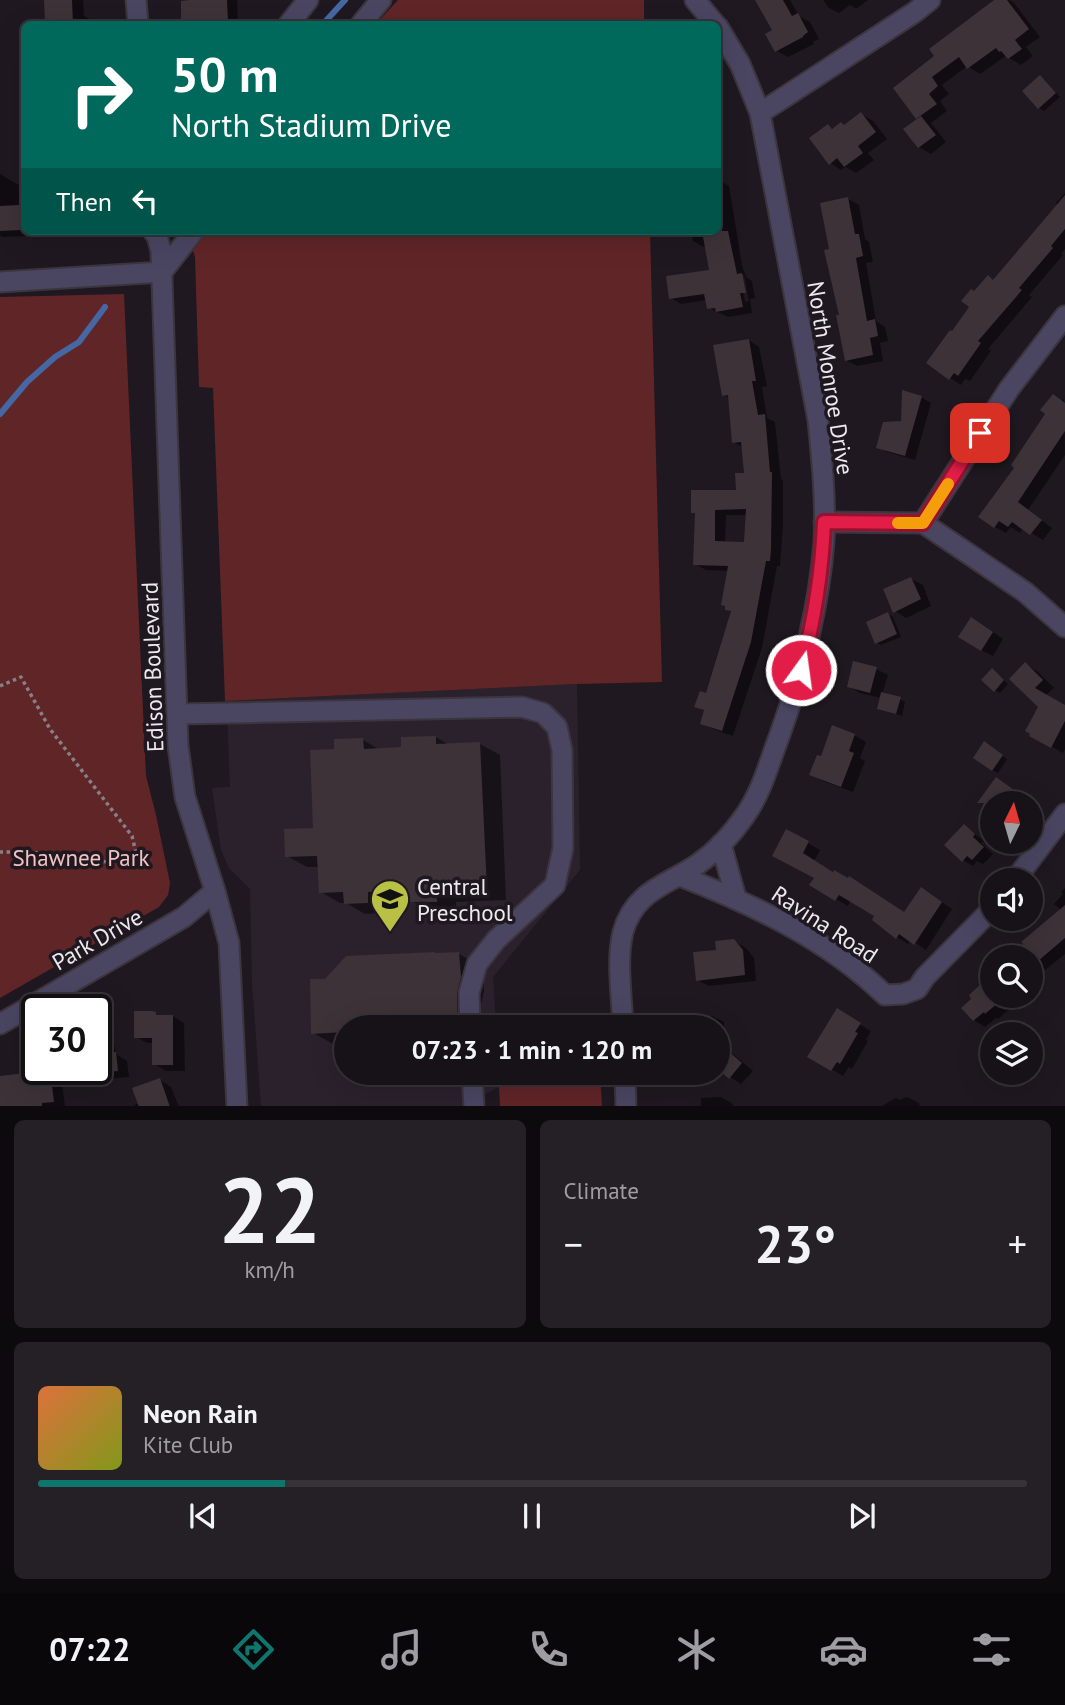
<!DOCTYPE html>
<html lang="en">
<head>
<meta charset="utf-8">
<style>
  body { margin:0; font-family:"PT Sans",sans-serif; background:#242025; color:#f1f3f6; height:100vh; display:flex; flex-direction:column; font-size:26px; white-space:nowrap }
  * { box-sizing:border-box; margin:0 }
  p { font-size:23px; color:#9e9ea2 }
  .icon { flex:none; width:38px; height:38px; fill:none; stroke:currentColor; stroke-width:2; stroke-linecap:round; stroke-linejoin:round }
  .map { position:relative; height:1106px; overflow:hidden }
  .panel { display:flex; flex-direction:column; gap:14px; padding:14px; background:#0d0a0d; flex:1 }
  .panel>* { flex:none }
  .hud { position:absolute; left:21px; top:21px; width:700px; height:214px; border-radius:10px; box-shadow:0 7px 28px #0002,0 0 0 2px #363237; background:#00695c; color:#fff; overflow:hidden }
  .needle { width:46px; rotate:5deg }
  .buttons { position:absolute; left:980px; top:791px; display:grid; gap:14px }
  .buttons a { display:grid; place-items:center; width:63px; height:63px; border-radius:50%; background:#171218; box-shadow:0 7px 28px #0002,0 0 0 2px #363237; font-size:35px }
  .speed { position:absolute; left:21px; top:994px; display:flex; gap:14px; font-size:35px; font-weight:700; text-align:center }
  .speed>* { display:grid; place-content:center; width:91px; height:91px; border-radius:50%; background:#171218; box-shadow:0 7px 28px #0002,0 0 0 2px #363237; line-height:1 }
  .speed .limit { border:4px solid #111; border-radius:10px; background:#fff; color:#111 }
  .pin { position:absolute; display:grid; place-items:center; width:60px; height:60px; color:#fff; margin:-30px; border-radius:14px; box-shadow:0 4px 10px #0006 }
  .me { position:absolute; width:77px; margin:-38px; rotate:14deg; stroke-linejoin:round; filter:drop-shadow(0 0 5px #0008) }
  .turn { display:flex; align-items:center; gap:24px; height:147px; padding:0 35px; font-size:32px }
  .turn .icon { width:91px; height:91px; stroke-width:2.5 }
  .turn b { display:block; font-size:49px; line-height:60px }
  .then { display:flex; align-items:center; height:66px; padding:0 35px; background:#0003; gap:14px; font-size:26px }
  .big { font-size:52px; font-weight:800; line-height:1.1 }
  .panel .tile { flex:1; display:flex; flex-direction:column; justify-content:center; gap:10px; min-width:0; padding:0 24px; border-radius:10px; background:#242025 }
  .panel .dial { align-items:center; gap:0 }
  .dial b { font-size:91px; line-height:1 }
  .song { display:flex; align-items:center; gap:21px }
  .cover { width:84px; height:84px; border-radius:10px; background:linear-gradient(135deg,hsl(20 70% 55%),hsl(70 70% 35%)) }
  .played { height:7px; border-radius:4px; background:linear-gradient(90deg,#0f766e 25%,#363237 25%) }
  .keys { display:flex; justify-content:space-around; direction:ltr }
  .heat { display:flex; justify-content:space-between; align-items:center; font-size:38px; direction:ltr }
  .panel .tiles { flex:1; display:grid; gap:14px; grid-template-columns:1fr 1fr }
  .tile:last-child { grid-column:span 2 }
  .trip { position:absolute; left:334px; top:1015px; width:396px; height:70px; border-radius:35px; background:#171218; box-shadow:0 7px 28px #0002,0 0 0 2px #363237; font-weight:800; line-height:70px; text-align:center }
  .tabs { display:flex; height:112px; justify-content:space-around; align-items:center; background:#09070a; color:#9e9ea2 }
  .tabs .icon { width:49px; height:49px }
  .tabs .on { color:#0f766e }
  .tabs b { font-size:32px; color:#f1f3f6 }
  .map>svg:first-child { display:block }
  .built { fill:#2b212d }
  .green { fill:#602527 }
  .shadow { fill:#0007; fill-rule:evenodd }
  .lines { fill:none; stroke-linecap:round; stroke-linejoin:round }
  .stream { stroke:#4568a4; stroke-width:6 }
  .building { fill:#3d3237; fill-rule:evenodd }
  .minor-casing { stroke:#3c353d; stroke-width:23 }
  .path { stroke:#868087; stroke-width:3.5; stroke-dasharray:3.5 3.5; stroke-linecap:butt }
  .minor { stroke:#4a4662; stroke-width:19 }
  .route-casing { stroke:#92132f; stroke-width:18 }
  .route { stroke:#e11d48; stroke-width:12 }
  .slow { stroke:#f59e0b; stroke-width:12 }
  .labels { text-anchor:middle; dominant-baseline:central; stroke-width:7; stroke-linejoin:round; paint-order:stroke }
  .street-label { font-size:23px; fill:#eee9ef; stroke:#1f1820 }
  .park-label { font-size:23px; fill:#f1c2c0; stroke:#1f1820 }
  .poi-label { font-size:23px; fill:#eee9ef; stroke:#1f1820; text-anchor:start }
</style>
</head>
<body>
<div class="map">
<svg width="1065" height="1107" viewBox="0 0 1065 1107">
  <rect width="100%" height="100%" fill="#1f1820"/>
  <!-- built -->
  <polygon class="built" points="577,684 580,870 493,977 496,1027 346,1027 346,1073 498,1073 499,1087 463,1106 261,1106 252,983 250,889 229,868 221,850 212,788 230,787 227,713 225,701"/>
  <!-- green -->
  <g class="green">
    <polygon points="398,0 644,0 644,24 376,24"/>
    <polygon points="195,231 650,231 662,682 577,684 225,701 213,388 199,387 195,257 189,238"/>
    <polygon points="124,294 146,776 156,815 170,883 168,895 159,907 0,998 0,297"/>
    <polygon points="596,1021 596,1027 520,1027"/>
    <polygon points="522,1073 600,1073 602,1106 500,1106 499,1087 522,1086"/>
  </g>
  <!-- shadow -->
  <g class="shadow">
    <polygon points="46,0 83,0 84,16 96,23 96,24 46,24"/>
    <polygon points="190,0 237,0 238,24 183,24 182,3"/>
    <polygon points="757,0 790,0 799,16 810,22 819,39 813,42 814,44 788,57 777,51 774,31"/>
    <polygon points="823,0 868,0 856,9 850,5 839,13 829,8"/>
    <polygon points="997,0 1009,0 1014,3 1040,37 1026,47 1033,56 1021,65 1009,58 1007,55 980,74 967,66 942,85 949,94 940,101 947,111 931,123 946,142 931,154 919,147 920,119 918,118 937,56"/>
    <polygon points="1040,78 1045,81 1060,97 1044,111 1039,108"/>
    <polygon points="861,114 873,121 887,139 868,153 874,160 856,173 846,167 841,170 830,163 828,126 834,129 845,126"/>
    <polygon points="0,174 24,188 24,231 31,231 31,236 3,237 0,236"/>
    <path d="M718,180L729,186L742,265L746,277L752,281L755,298L750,299L752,313L728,317L709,308L707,300L681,304L671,298L711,271L707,246L703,247L693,241L691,231H718ZM741,275H744L749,301L745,302Z"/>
    <polygon points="1065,193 1065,249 1061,254 1063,255 1029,295 1032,297 988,349 991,351 970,381 965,379 961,385 950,378 952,333 971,307 975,293 995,281 1058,205 1056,203"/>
    <polygon points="848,199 859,205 865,239 869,242 873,262 866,263 876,321 885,327 888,341 880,343 883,361 857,366 846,360 831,251"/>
    <polygon points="73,231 106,231 106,233 79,234"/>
    <path d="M749,340L759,347L767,386L762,387L767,418L775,422L781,479L783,480V524L780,566H777L762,648L733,736L713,729L702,723L706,712L696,706L708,696L733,612L727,609L729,571L706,570L695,564L697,514L693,512L737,492L746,474L743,447L733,442L730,398L724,395ZM726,515H748L746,544L725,543Z"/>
    <polygon points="921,397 931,403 915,460 887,452 878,447 902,422"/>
    <polygon points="1064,398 1065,455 1028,510 1052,528 1043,540 1023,528 1020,533 1011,527 1006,533 995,527"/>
    <polygon points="911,579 923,585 931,606 906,618 895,611"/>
    <polygon points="888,614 893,617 901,637 881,645 876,642"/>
    <polygon points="983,625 1003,639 993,656 981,650"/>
    <polygon points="1025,664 1037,671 1054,688 1045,696 1065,707 1065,749 1063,753 1031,735 1040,707"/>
    <polygon points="876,669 888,675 882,694 900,699 905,702 902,716 879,708 881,698 860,693 849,686"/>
    <polygon points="997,673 1008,684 1000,693 995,690"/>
    <polygon points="854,735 866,742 860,758 865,761 853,792 823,781 811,774 822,759"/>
    <polygon points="436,737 449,745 480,744 500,755 506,900 456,902 456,912 430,912 412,901 387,903 388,913 365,914 346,903 340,903 321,892 320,867 307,867 287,856 315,830 336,751 363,740 380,750 403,749"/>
    <polygon points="990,747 1007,759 998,773 992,770"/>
    <polygon points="964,826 984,841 981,843 993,854 983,864 977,861 973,866 963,860"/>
    <polygon points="787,831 820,850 814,861 905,914 933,896 952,909 926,950 911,940 908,944 897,937 877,916 851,900 848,906 812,885 816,878"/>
    <polygon points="1065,888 1065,954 1040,974 1031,968 1031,957 1020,957 1016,952 1061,910 1054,904 1063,894 1061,892"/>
    <polygon points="734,941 746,948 754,958 756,981 709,986 697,980 718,951"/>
    <polygon points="459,954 483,967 484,992 480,1008 481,1027 346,1027 346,1051 341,1046 337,1046 313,1033 326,981"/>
    <polygon points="992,977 992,996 1014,996 1019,1001 998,1019 996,1018 985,1027 974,1020"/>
    <polygon points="837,1011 871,1031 866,1040 868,1041 852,1069 849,1067 843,1076 809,1056"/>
    <polygon points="155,1014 160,1017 173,1016 184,1023 185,1071 166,1071 154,1064 154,1043 147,1043 136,1037"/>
    <polygon points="693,1016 712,1016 724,1022 724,1034 728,1037 727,1049 753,1071 741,1084 730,1077 718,1066 718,1027 693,1027"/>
    <polygon points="104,1040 115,1047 116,1054 127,1061 129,1077 62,1083 65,1107 0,1107 0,1078 27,1074 26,1067 37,1065 37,1069 96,1069 96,1041"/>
    <polygon points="160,1080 171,1087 179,1107 131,1107 139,1103"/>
    <polygon points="721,1097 733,1104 733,1107 701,1107 701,1098"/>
    <polygon points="907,1097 919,1103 920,1107 880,1107 896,1098 899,1100"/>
  </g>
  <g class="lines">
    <!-- stream -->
    <g class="stream">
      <polyline points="323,24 345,0"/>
      <polyline points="0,414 27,382 55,357 79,342 105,307"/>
    </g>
  </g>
  <!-- building -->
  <g class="building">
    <polygon points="44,0 72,0 73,24 45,24"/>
    <polygon points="189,0 227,0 228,21 218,21 218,24 181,24 181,1"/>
    <polygon points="755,0 783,0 792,16 798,13 808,32 803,36 803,37 775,52 765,34 772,30"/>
    <polygon points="994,0 1007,0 1029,29 1015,40 1022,49 1008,59 1001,51 999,52 996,48 967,69 959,57 932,77 938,86 929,94 937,104 916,119 893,88 934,56 929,49"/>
    <polygon points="1040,75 1056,93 1038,109 1022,91"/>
    <polygon points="861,112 876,132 858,146 863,153 844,167 837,158 829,165 809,138 828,124 832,129 841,122 844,125"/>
    <polygon points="921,116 936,135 918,148 903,129"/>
    <polygon points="1065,195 1065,229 1051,246 1053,248 1019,288 1022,290 978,341 981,343 958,376 954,373 949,380 926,363 950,330 952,331 969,307 961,301 971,289 974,291 988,275 993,280"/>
    <polygon points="848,197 855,234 859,234 863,256 856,258 867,321 875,319 878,336 870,338 873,355 845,361 836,315 839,315 824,250 829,249 820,203"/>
    <polygon points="19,205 20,230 0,231 0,206"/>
    <polygon points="702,231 728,231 737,274 742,273 746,293 740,293 743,307 716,312 715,308 707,309 704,294 669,299 666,276 709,270"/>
    <path d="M749,339L756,381H752L758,415L765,414L770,472H772L771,549L770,561H766L751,642L722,731L700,724L704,710L694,707L700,691L706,693L731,611L725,610V606L721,605L728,566L693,565L695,513H691V490H736L735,473H744L741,442L732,443L728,395L722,396L713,345ZM746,509L744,542L715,541V510Z"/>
    <polygon points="902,390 922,396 905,456 876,448 883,422 901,421"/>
    <polygon points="1053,394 1065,403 1065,431 1018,502 1042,520 1030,535 1012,522 1008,527 999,521 994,528 978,517 1014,468 1011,465 1045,414 1040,410"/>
    <polygon points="911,577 921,599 893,613 883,589"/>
    <polygon points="888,612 897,634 875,644 866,622"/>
    <polygon points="971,617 993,632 981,651 958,637"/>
    <polygon points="853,661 877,667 870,693 847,687"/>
    <polygon points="1025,662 1043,680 1035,688 1065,705 1065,721 1051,748 1029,736 1030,734 1025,731 1038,707 1009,679"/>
    <polygon points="992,668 1004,680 994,692 981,680"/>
    <polygon points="881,692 901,697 896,714 877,709"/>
    <polygon points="832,725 855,734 849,751 854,753 841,787 809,775 817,755 821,756"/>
    <polygon points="436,736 436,744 480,742 487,889 437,891 437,902 408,902 408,890 368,892 368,903 344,904 343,892 319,893 317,856 285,857 284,829 313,828 310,750 334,749 334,739 363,738 364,749 401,747 401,737"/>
    <polygon points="984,741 1003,755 992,771 973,758"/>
    <polygon points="996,777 1032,803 977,803"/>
    <polygon points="964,824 975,834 973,837 984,847 972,860 967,856 962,862 944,845"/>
    <polygon points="786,829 809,841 803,853 833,872 834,870 848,878 849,876 904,912 921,887 942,902 914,945 899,934 896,939 872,920 874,916 839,895 835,901 809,885 814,878 772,856"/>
    <polygon points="1065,905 1065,938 1038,961 1034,957 1007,957 1023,944 1021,942"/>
    <polygon points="734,939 743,950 745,975 696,981 693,952 716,950 715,941"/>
    <polygon points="435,952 435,953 459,952 461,977 457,993 458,1027 346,1027 346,1032 311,1034 310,979 325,979 346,956"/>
    <polygon points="992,974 992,996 1006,996 985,1014 984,1012 973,1021 961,1008 971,999 969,995"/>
    <polygon points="837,1008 861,1023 855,1032 858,1033 840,1064 837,1062 831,1071 807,1057"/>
    <polygon points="134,1011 152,1011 156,1012 156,1015 173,1015 173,1065 152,1065 152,1038 134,1038"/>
    <polygon points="718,1042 742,1063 729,1079 718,1069"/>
    <polygon points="116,1052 118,1071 96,1073 96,1054"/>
    <polygon points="24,1069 50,1069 54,1102 42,1103 42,1107 0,1107 0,1076 25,1073"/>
    <polygon points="160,1078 170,1107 139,1107 132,1088"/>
  </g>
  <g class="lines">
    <!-- minor casing -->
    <g class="minor-casing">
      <g id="minor">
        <polyline points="136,0 138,24"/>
        <polyline points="695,0 715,24"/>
        <polyline points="289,24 308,0"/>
        <polyline points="361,24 381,0"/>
        <polyline points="760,113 915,12 930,0"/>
        <polyline points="153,231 157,236 161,251 178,746 185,797 215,891 229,943 237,1107"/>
        <polyline points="162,272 194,231"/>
        <polyline points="0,282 162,272"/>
        <polyline points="824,522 923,523 1009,389 1065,316"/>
        <polyline points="923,523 1025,592 1065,627"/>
        <polyline points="178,714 522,707 543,713 557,727 562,750 563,848 555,885 496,940 477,964 469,993 470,1027"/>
        <polyline points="721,844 736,898"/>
        <path d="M680,876C754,905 827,939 885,995L903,994L917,989L925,977L992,909"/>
        <polyline points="1015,880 1065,814"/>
        <polyline points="0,1024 184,917 215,891"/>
        <path d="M623,1027C622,998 616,960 623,932C634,891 667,885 698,864C717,851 733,833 746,814C762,791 769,763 779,737C802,673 819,609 824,541C826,501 822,460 818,420L760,113L740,64L718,27"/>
        <polyline points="472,1073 474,1107"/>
        <polyline points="625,1073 626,1107"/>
      </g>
    </g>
    <!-- path -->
    <polyline class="path" points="0,686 21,677 50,729 132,836 137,857 132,865 30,852 0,852"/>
    <!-- minor -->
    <use href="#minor" class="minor"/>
  </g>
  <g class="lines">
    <!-- route casing -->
    <g class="route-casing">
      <path id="route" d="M801,670C814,622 822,572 824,522L923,523L980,433"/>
    </g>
    <!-- route -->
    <use href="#route" class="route"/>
    <!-- slow -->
    <polyline class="slow" points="898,523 923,523 948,484"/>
  </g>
  <!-- icons -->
  <defs>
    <g id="school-pin" transform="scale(2.0125)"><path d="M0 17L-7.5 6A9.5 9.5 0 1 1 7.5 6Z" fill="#b9c046" stroke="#1f1820"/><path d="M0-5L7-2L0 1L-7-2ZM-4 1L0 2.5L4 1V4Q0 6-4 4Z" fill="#111"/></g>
  </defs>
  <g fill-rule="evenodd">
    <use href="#school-pin" x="390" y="899"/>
  </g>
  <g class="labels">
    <!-- street labels -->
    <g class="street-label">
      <text transform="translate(831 378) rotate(81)">North Monroe Drive</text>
      <text transform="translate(152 667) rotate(-92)">Edison Boulevard</text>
      <text transform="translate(825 924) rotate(33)">Ravina Road</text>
      <text transform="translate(97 939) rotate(-30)">Park Drive</text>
    </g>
    <!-- park labels -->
    <g class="park-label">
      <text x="81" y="857">Shawnee Park</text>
    </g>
    <!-- poi labels -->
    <g class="poi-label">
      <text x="417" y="886">Central<tspan x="417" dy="26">Preschool</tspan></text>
    </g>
  </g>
</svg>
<div class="buttons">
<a><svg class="needle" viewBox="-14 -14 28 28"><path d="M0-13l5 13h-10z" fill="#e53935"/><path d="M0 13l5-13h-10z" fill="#9e9ea2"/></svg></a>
<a><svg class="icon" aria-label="sound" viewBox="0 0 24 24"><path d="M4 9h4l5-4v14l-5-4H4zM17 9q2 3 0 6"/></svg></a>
<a><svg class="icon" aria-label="search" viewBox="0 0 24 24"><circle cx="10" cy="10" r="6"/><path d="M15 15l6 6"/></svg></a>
<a><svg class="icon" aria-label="layers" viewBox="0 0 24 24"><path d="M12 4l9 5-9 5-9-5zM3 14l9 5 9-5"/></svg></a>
</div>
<div class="speed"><div class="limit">30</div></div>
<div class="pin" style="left:980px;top:433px;background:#d93025"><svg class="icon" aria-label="arrive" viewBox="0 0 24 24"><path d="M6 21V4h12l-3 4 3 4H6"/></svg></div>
<svg class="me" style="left:801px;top:670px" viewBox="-20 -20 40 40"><circle r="17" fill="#e11d48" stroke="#fff" stroke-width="3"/><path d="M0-11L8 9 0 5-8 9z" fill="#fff"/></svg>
<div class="trip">07:23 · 1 min · 120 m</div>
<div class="hud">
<div class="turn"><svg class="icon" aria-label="right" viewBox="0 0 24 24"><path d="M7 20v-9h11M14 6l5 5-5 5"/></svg><div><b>50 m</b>North Stadium Drive</div></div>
<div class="then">Then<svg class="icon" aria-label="left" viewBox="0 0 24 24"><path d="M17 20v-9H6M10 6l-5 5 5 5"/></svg></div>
</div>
</div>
<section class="panel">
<div class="tiles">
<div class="tile dial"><b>22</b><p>km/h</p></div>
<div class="tile"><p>Climate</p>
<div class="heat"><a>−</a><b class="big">23°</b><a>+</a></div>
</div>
<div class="tile">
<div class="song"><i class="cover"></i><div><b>Neon Rain</b><p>Kite Club</p></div></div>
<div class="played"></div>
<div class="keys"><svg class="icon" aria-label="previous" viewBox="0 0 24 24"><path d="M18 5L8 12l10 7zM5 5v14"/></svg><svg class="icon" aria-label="pause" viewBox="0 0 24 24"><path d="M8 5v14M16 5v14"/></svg><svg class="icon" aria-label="next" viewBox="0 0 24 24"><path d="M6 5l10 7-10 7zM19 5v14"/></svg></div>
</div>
</div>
</section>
<nav class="tabs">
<b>07:22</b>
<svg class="icon on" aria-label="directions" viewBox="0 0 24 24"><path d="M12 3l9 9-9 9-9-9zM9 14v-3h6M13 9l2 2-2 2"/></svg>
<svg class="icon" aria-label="music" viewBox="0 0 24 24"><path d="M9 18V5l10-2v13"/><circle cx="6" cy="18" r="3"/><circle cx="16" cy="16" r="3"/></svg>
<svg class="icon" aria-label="phone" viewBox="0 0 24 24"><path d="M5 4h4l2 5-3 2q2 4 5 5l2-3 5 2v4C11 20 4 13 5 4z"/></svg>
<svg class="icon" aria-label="climate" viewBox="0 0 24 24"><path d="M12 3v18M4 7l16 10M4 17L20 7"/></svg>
<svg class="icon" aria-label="car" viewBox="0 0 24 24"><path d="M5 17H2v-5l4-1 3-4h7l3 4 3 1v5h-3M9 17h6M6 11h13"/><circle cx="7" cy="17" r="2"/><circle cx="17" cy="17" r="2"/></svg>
<svg class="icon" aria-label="filters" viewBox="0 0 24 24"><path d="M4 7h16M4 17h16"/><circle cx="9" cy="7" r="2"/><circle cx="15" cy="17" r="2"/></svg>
</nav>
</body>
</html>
